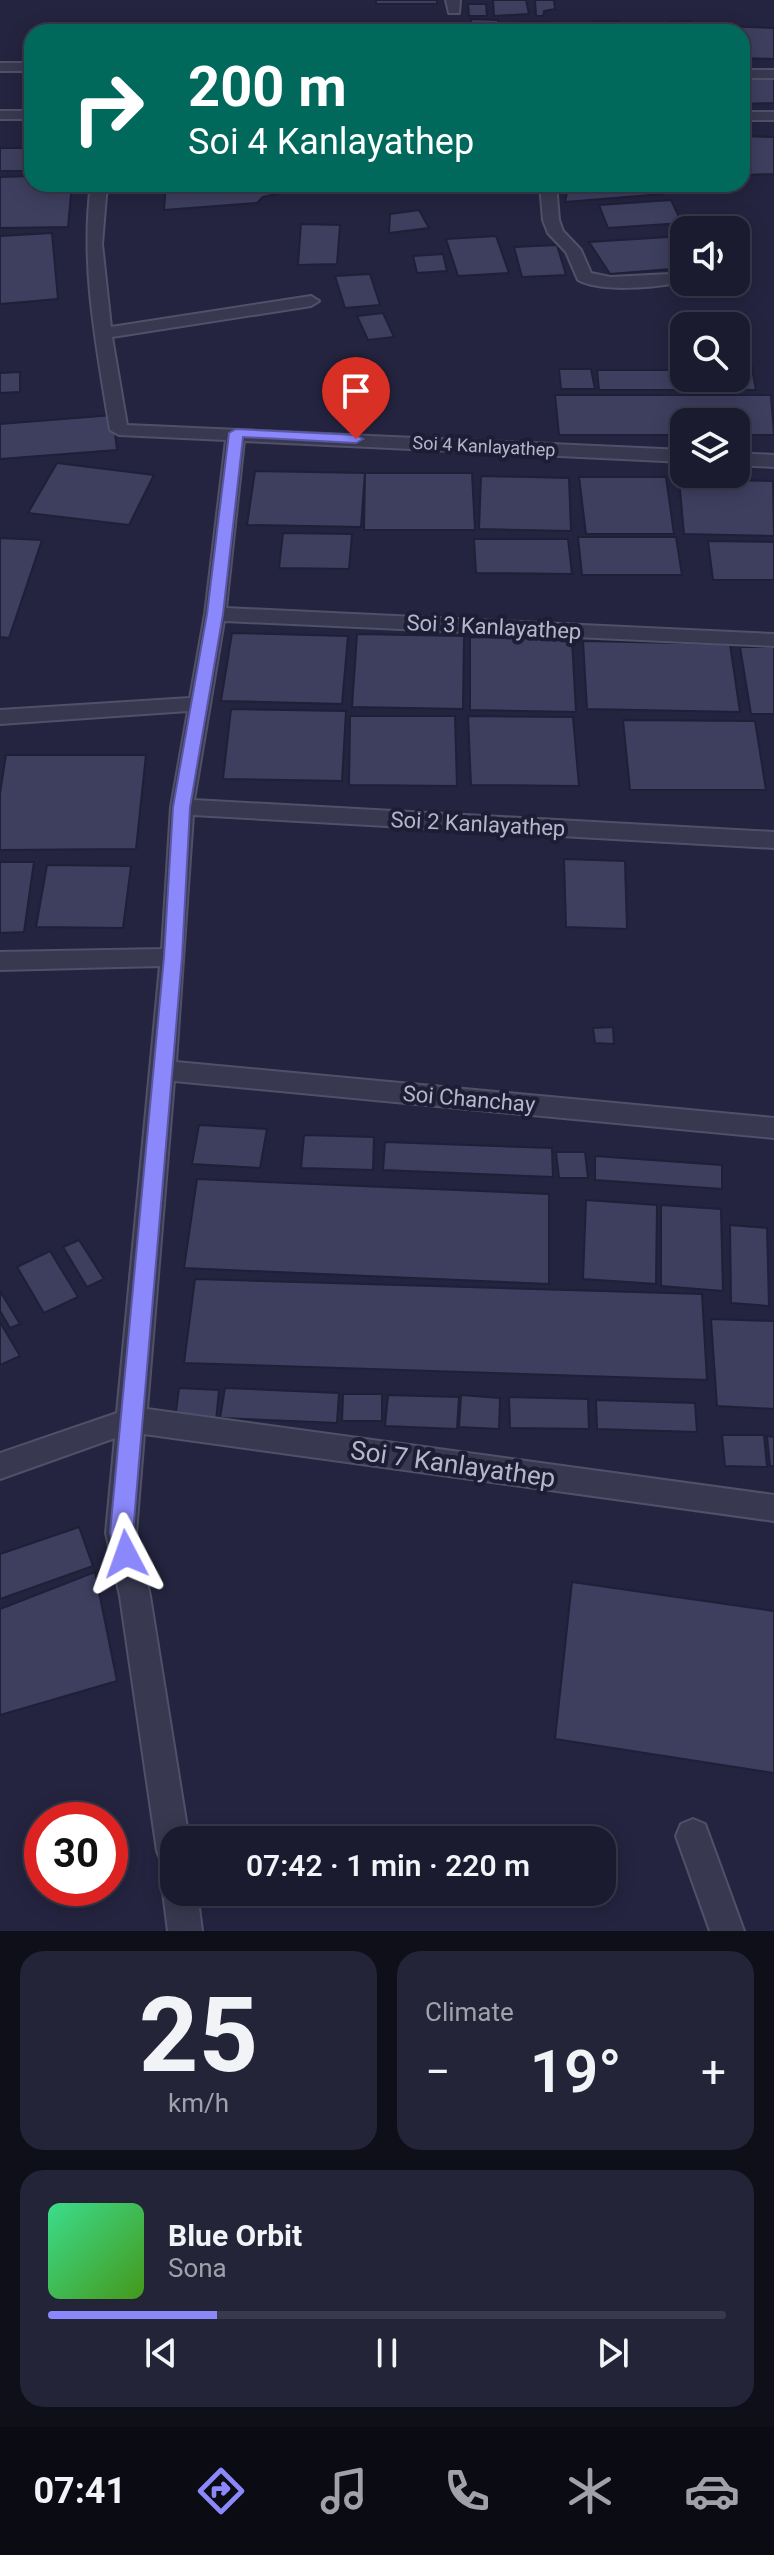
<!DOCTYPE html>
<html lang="en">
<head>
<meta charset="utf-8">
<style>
  body { margin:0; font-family:Roboto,sans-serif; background:#242438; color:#f1f3f6; height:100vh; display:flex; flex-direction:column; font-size:30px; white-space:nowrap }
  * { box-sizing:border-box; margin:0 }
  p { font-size:26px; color:#a0a1ab }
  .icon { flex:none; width:44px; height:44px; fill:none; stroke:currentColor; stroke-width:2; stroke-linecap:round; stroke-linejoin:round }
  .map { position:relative; height:1931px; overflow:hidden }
  .details { display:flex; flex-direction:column; gap:20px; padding:20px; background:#0f0f1a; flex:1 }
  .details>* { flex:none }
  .banner { position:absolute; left:24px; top:24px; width:726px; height:168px; border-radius:24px; box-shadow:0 4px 20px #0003,0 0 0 2px #39394c; background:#00695c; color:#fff; overflow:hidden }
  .fabs { position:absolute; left:670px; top:216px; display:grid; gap:16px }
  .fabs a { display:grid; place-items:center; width:80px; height:80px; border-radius:16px; background:#1b1b30; box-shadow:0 4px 20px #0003,0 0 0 2px #39394c; font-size:40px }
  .speed { position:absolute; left:24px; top:1802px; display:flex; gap:16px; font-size:40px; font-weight:700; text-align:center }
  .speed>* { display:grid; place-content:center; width:104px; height:104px; border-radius:50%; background:#1b1b30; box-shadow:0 4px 20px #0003,0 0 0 2px #39394c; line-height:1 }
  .speed .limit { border:12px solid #d22; background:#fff; color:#111 }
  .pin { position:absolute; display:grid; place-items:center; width:68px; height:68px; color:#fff; margin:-82px -34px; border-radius:50% 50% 50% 0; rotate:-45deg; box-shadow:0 0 8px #0007 }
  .pin .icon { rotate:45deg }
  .me { position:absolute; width:88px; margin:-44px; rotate:356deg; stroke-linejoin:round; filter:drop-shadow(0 0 6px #0008) }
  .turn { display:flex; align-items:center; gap:28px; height:168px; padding:0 32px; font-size:36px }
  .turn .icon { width:104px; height:104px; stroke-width:2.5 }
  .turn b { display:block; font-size:56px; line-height:68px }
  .big { font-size:60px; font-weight:600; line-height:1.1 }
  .details .card { flex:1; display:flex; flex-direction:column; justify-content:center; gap:12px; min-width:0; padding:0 28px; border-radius:24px; background:#242438 }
  .details .dial { align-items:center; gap:0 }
  .dial b { font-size:104px; line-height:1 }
  .song { display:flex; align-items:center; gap:24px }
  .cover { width:96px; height:96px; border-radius:12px; background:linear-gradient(135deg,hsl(150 70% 55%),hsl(100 70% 35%)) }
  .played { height:8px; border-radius:4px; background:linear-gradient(90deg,#8b88fc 25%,#39394c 25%) }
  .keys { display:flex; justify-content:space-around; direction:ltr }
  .heat { display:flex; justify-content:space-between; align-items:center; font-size:44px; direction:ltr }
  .details .tiles { flex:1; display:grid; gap:20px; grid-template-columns:1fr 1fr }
  .card:last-child { grid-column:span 2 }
  .trip { position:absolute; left:160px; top:1826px; width:456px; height:80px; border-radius:24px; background:#1b1b30; box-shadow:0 4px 20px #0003,0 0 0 2px #39394c; font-weight:600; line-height:80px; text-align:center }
  .menu { display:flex; height:128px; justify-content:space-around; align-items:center; background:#0b0b13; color:#a0a1ab }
  .menu .icon { width:56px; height:56px }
  .menu .current { color:#8b88fc }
  .menu b { font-size:36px; color:#f1f3f6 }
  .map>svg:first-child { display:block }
  .building { fill:#3e3e5f; stroke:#1f1f37; stroke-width:2 }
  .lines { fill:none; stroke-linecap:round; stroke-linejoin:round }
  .minor-casing { stroke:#505068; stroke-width:4 }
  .minor { fill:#383850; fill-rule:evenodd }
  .route { fill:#8b88fc; stroke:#5a58a4; stroke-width:2 }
  .labels { text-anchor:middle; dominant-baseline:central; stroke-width:8; stroke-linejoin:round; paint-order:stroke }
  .far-street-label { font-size:18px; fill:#b5b5cb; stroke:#1d1d35 }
  .street-label { font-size:22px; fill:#b5b5cb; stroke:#1d1d35 }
  .near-street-label { font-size:26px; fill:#b5b5cb; stroke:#1d1d35 }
</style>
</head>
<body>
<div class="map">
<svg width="774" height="1931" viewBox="0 0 774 1931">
  <rect width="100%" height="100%" fill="#242440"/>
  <!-- building -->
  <g class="building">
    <rect x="376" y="0" width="61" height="4"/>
    <polygon points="493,0 526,0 529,14 494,16"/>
    <polygon points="535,0 554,0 555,9 544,11 543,16 536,16"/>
    <polygon points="468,4 486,4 487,16 469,16"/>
    <polygon points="471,19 498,20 498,32 471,29"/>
    <polygon points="594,21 620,21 624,32 598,32"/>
    <polygon points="691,21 694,31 674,31 670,22"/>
    <rect x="518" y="22" width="33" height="10"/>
    <polygon points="587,23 589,32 564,32 563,24"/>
    <polygon points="644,24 666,25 669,32 646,32"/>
    <polygon points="721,26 774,28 774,59 742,58 742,32 721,32"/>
    <polygon points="742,77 774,77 774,103 742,104"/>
    <polygon points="742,136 774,137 774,174 742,175"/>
    <rect x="0" y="148" width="32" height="23"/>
    <polygon points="32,176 32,184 72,184 68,227 0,228 0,177"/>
    <polygon points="166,184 312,184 313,186 263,197 257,203 164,210"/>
    <polygon points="569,184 660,184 663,194 565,202"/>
    <polygon points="671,200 682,223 608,228 599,205"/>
    <polygon points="419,210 429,228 389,233 390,214"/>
    <polygon points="301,224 340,225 337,264 298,265"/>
    <polygon points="52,233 58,299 0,304 0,236"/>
    <polygon points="496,236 509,273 458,276 446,239"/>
    <polygon points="684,236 684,268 610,274 589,242"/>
    <polygon points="557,245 566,275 522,277 514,247"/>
    <polygon points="443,254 447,271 417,273 413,256"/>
    <polygon points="370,274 380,305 345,308 335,276"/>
    <polygon points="383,313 394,337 368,340 357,316"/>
    <polygon points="736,363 751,363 756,390 690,389 688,378 736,378"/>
    <polygon points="559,369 591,369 595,389 561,389"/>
    <polygon points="597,370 679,370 683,390 599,390"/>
    <polygon points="20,372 20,392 0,393 0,373"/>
    <polygon points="555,395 771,395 774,435 736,435 736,422 684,422 684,435 559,435"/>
    <polygon points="113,415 117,450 0,459 0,424"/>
    <polygon points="57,463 154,475 129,525 28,513"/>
    <polygon points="255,471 365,473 361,527 247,525"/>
    <polygon points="365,473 472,473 475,530 364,530"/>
    <polygon points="481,476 569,478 571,531 479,529"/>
    <polygon points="579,477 666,477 674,534 586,534"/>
    <polygon points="679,479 773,481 774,536 684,534"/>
    <polygon points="283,533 352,534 349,569 279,568"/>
    <polygon points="578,537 676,537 682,575 582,575"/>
    <polygon points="0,538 42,540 9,638 0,637"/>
    <polygon points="474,539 568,539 572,574 476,573"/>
    <polygon points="708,541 774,542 774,580 713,580"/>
    <polygon points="232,633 348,636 342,704 221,701"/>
    <polygon points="357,634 464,636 463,709 352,707"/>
    <polygon points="470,637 572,639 576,712 470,710"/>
    <polygon points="583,641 730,644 740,712 587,709"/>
    <polygon points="740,647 774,647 774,714 751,714"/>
    <polygon points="231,709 346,711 342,781 223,779"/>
    <polygon points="350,716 455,716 457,786 349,785"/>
    <polygon points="468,716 573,717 579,786 471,785"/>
    <polygon points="623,720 755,721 766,790 630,790"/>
    <polygon points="6,755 146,755 136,849 0,850 0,793"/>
    <polygon points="564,859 625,861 627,929 566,927"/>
    <polygon points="0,862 34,862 24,932 0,933"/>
    <polygon points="47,865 131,866 123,928 36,927"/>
    <polygon points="613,1027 614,1044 595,1043 593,1028"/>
    <polygon points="199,1125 267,1129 260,1168 192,1164"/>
    <polygon points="304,1135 374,1137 373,1170 301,1168"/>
    <polygon points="385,1142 552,1148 553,1177 383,1170"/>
    <polygon points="556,1152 585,1152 588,1178 559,1178"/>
    <polygon points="595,1156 722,1165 722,1189 595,1180"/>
    <polygon points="197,1179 549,1194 549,1284 184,1268"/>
    <polygon points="586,1200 657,1205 656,1284 583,1279"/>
    <polygon points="661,1205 721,1209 723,1291 661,1286"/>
    <polygon points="730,1225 767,1228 769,1306 731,1303"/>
    <polygon points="79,1240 104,1279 87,1287 63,1247"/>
    <polygon points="50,1251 78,1297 44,1313 17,1267"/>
    <polygon points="195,1279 702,1294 707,1380 184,1363"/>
    <polygon points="0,1291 20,1324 10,1328 0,1311"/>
    <polygon points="711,1319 774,1321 774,1409 717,1406"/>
    <polygon points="0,1322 20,1356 0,1365"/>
    <polygon points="179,1388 219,1390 216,1421 175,1419"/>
    <polygon points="225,1388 339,1393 337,1423 220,1418"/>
    <polygon points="343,1394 382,1394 382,1421 342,1421"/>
    <polygon points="388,1395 459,1397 457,1429 385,1426"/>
    <polygon points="461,1395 500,1398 499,1429 459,1427"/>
    <polygon points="509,1397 588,1399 589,1429 510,1428"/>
    <polygon points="596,1400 695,1403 697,1432 597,1429"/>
    <polygon points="722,1435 764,1435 767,1467 725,1466"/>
    <polygon points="767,1436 774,1437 774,1466 770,1466"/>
    <polygon points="79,1527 93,1566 0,1599 0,1554"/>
    <polygon points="95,1572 117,1681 0,1715 0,1609"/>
    <polygon points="572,1582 774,1611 774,1773 555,1739"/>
  </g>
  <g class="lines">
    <!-- minor casing -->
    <g class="minor-casing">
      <g id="minor">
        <polygon points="446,0 460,0 459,13 449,13"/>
        <rect x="0" y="63" width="32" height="8"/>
        <rect x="742" y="70" width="32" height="8"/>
        <rect x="0" y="111" width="32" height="8"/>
        <rect x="742" y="112" width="32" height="8"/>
        <path d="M91,184H107L102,244L111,327L311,296L319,301L311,306L112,337L127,425L684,450V462L244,441L226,608L774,634V646L224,621L194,800L774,832V848L193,815L176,1062L774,1118V1138L174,1081L147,1409L774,1495V1521L144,1434L136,1533L150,1596L189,1840H174V1868L162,1863L157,1851L120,1596L106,1533L115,1438L0,1479V1453L117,1413L160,966L0,970V952L162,949L171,807L188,711L0,724V710L190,698L205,614L226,440L119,435L110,430C97,348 80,267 91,184Z"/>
        <path d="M540,184H556L559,220L563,231L581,250L591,273L610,277L670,274L678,279L676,283C651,288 600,292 578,280L566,252L548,233L543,220Z"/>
        <polygon points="736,453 774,455 774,467 736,465"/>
        <polygon points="693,1819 705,1824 744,1931 710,1931 676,1836 681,1824"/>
        <polygon points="174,1878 174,1892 197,1892 202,1931 168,1931 163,1892 168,1880"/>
      </g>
    </g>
    <!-- minor -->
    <use href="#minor" class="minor"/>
  </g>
  <!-- route -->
  <polygon class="route" points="236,429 356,435 363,439 356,443 243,437 223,614 190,807 182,957 133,1533 137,1554 134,1561 126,1564 118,1561 110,1533 164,957 173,807 207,614 229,433"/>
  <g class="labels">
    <!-- far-street labels -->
    <g class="far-street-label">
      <text transform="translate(484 446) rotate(3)">Soi 4 Kanlayathep</text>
    </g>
    <!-- street labels -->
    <g class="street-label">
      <text transform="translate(494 627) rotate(3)">Soi 3 Kanlayathep</text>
      <text transform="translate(478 824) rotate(3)">Soi 2 Kanlayathep</text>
      <text transform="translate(469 1099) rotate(5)">Soi Chanchay</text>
    </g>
    <!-- near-street labels -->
    <g class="near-street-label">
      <text transform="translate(453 1464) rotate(8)">Soi 7 Kanlayathep</text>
    </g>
  </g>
</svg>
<div class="fabs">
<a><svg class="icon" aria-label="sound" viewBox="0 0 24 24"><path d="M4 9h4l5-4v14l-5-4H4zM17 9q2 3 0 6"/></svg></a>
<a><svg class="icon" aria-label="search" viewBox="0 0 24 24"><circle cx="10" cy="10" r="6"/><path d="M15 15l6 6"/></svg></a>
<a><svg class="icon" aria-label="layers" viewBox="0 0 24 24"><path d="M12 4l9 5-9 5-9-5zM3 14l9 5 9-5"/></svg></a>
</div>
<div class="speed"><div class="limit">30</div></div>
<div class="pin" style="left:356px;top:439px;background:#d93025"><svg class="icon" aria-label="arrive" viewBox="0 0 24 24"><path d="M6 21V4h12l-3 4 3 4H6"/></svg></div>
<svg class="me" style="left:126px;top:1554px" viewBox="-20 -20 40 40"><path d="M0-17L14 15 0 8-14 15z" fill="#8b88fc" stroke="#fff" stroke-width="4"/></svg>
<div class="trip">07:42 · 1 min · 220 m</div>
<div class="banner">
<div class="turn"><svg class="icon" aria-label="right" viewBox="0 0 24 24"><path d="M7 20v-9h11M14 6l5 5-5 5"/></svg><div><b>200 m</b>Soi 4 Kanlayathep</div></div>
</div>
</div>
<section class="details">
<div class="tiles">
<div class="card dial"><b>25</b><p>km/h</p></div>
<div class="card"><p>Climate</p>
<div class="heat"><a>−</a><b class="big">19°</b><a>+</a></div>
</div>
<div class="card">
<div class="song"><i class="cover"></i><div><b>Blue Orbit</b><p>Sona</p></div></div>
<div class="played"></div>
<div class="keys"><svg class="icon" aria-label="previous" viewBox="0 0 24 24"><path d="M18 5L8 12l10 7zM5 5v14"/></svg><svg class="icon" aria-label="pause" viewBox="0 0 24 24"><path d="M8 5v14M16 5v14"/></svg><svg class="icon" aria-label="next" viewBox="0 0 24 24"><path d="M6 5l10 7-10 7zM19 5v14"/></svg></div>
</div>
</div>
</section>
<nav class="menu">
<b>07:41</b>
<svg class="icon current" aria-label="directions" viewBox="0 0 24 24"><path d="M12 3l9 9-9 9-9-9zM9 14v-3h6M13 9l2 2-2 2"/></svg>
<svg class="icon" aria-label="music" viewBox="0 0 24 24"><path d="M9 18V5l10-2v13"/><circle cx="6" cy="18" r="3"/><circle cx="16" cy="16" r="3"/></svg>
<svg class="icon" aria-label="phone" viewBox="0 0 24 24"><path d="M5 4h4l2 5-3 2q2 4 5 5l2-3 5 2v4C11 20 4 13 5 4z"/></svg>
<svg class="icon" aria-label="climate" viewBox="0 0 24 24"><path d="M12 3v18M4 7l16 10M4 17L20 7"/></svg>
<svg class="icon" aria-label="car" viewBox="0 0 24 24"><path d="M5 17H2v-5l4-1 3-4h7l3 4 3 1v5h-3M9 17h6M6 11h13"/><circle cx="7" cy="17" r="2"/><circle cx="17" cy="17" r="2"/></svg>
</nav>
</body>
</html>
